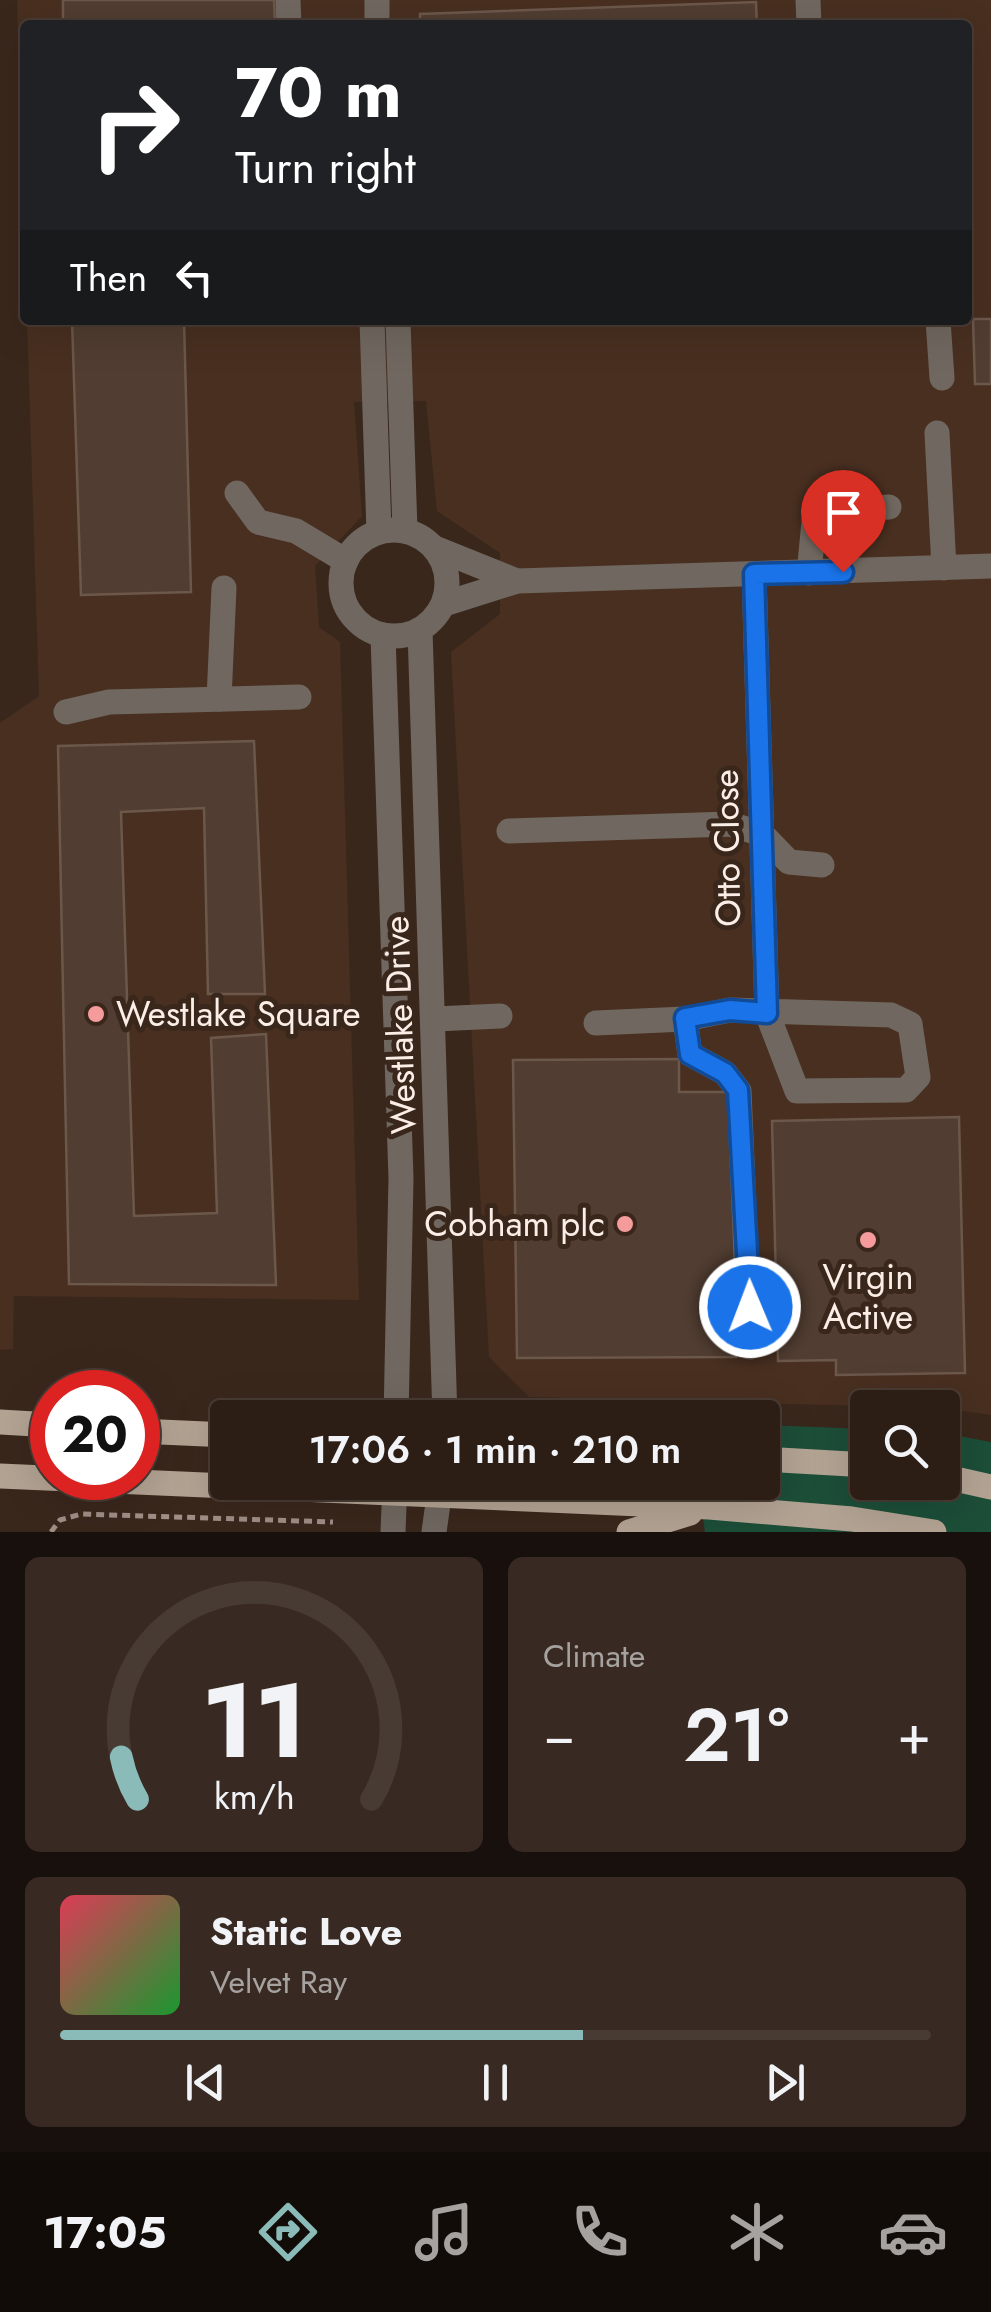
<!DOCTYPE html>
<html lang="en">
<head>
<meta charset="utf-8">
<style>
  body { margin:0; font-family:Jost,sans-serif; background:#382a22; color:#f1f3f6; height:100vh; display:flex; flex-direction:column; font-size:38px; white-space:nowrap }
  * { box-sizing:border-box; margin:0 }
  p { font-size:32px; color:#a6a2a0 }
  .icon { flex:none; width:55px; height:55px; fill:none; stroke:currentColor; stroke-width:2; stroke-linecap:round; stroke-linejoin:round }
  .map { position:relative; height:1532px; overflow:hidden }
  .side { display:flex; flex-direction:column; gap:25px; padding:25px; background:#18100c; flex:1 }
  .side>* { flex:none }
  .top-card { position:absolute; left:20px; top:20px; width:952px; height:305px; border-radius:10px; box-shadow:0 10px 40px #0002,0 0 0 2px #483b34; background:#202124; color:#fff; overflow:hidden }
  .controls { position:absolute; left:850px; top:1390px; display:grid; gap:20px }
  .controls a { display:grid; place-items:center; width:110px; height:110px; border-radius:10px; background:#2c1d15; box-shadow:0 10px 40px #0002,0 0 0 2px #483b34; font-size:50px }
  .speed { position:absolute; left:30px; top:1370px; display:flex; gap:20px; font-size:50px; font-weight:700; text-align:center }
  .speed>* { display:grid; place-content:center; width:130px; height:130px; border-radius:50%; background:#2c1d15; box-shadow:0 10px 40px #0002,0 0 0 2px #483b34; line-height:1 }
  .speed .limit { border:15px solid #d22; background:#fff; color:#111 }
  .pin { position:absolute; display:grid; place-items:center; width:85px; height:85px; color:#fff; margin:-102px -42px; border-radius:50% 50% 50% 0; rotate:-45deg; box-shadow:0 0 10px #0007 }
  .pin .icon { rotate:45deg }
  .me { position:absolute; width:110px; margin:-55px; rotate:359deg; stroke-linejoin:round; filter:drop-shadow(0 0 8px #0008) }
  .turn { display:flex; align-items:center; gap:35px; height:210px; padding:0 50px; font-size:45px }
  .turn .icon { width:130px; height:130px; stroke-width:2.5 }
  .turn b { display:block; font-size:70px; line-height:85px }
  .then { display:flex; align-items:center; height:95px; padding:0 50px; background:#0003; gap:20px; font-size:38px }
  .big { font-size:75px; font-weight:600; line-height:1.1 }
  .side .widget { flex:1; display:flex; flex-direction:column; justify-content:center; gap:15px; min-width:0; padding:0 35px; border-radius:15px; background:#382a22 }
  .side .dial { align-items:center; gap:0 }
  .dial svg { height:260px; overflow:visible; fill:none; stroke:#483b34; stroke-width:7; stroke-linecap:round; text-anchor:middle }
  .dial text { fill:#f1f3f6; stroke:none }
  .song { display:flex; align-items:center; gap:30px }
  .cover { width:120px; height:120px; border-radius:15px; background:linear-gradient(135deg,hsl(350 70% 55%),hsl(130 70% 35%)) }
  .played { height:10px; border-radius:5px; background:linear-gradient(90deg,#8bbbb9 60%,#483b34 60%) }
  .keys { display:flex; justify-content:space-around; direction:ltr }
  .heat { display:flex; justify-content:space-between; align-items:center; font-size:55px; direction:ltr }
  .side .tiles { flex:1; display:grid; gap:25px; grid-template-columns:1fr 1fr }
  .widget:last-child { grid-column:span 2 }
  .trip { position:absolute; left:210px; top:1400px; width:570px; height:100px; border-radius:10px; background:#2c1d15; box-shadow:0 10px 40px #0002,0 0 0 2px #483b34; font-weight:600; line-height:100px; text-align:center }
  .menu { display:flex; height:160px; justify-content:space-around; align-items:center; background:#120c08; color:#a6a2a0 }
  .menu .icon { width:70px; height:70px }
  .menu .on { color:#8bbbb9 }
  .menu b { font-size:45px; color:#f1f3f6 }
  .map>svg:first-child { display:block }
  .built { fill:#482f20 }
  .green { fill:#1c4e38 }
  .building { fill:#513d31; stroke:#6c574b; stroke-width:2.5 }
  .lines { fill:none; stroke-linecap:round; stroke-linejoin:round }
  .path { stroke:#9f8f87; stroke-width:5; stroke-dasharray:8 5; stroke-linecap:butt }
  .minor { stroke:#706860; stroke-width:25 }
  .major { stroke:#b3a393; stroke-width:25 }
  .route-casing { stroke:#114b97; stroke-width:25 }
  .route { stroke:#1a73e8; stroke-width:18 }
  .poi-dot { fill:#f59b9c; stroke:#3a271c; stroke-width:4 }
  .labels { text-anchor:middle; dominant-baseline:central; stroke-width:10; stroke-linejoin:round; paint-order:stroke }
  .street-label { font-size:35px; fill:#fbeee7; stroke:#3a271c }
  .poi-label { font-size:35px; fill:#fbeee7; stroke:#3a271c; text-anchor:start }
</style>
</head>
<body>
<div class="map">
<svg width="991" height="1532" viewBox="0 0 991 1532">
  <rect width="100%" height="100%" fill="#3a271c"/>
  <!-- built -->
  <polygon class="built" points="17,0 991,0 991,1415 942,1408 529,1397 489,1357 451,652 500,614 500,553 437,511 426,401 354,402 362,516 315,566 319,627 340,642 359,1300 14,1296 13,1349 0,1350 0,723 39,696 27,320 968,320 968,25 25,25 25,246"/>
  <!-- green -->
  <polygon class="green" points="763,1425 867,1429 868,1482 942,1482 943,1433 991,1442 991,1532 705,1532 698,1483 762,1482"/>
  <!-- building -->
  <g class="building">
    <polygon points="63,0 274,0 275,25 63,25"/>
    <polygon points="756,2 757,25 420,25 420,14"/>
    <polygon points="973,319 991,319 991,384 975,384"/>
    <polygon points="72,320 184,320 191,592 81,595"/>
    <polygon points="254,741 265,994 208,994 204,808 121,812 134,1216 217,1213 211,1038 266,1034 276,1285 69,1284 58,746"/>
    <polygon points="679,1059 679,1092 733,1092 736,1357 517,1358 513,1060"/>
    <polygon points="959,1117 965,1373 836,1375 836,1360 778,1361 772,1121"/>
  </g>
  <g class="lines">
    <!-- path -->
    <polyline class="path" points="51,1532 60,1520 81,1514 333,1522"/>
    <!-- minor -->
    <g class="minor">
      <polyline points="288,0 289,25"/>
      <polyline points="377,0 377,25"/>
      <polyline points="808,0 809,25"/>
      <polyline points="372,320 379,532"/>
      <polyline points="398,320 405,531"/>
      <polyline points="938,320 942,378"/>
      <polyline points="937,433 944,568"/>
      <polyline points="237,493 258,522 296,531 346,561"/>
      <circle cx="394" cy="583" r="53"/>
      <polyline points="435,548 517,581"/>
      <polyline points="809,573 815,512 889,507"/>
      <polyline points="444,604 517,581 991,566"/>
      <polyline points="420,630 445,1418"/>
      <polyline points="383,635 401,1178 396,1418"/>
      <polyline points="219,699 224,588"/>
      <polyline points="66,712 109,702 299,697"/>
      <polyline points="509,831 730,824 762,834 789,862 822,865"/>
      <polyline points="435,1019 500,1016"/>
      <polyline points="685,1019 690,1054 725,1073 739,1091 750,1347"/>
      <polyline points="596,1023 685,1019 730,1010 891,1015 910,1024 918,1077 906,1090 797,1091 767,1013 754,574"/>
      <polyline points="393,1532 395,1482"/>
      <polyline points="434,1532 441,1482"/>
    </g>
    <!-- major -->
    <g class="major">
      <polyline points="0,1422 52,1425"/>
      <polyline points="138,1431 228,1435"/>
      <polyline points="762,1459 868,1465"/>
      <polyline points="0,1476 709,1507 852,1519 934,1532"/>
      <polyline points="942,1476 991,1487"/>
      <polyline points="629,1532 690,1513"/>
    </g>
  </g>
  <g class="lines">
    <!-- route casing -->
    <g class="route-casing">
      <polyline id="route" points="750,1307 738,1090 725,1073 690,1054 685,1018 730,1010 767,1013 754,574 843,572"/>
    </g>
    <!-- route -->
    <use href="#route" class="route"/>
  </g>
  <!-- markers -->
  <g class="poi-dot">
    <circle cx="96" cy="1014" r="10"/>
    <circle cx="625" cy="1224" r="10"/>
    <circle cx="868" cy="1240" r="10"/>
  </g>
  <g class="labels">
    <!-- street labels -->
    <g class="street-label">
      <text transform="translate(727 848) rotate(-91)">Otto Close</text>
      <text transform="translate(400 1025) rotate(-92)">Westlake Drive</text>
    </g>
    <!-- poi labels -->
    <g class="poi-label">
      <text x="116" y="1014">Westlake Square</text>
      <text x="605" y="1224" text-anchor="end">Cobham plc</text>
      <text x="868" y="1277" text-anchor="middle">Virgin<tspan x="868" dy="40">Active</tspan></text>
    </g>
  </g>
</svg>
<div class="controls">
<a><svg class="icon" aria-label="search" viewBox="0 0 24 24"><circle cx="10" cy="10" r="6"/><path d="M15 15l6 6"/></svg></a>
</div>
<div class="speed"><div class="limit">20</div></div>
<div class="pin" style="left:843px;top:572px;background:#d93025"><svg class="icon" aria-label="arrive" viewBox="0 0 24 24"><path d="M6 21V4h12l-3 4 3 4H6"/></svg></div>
<svg class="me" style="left:750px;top:1307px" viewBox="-20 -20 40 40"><circle r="17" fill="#1a73e8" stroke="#fff" stroke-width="3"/><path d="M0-11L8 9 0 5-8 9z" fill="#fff"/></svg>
<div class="trip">17:06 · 1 min · 210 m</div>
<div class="top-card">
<div class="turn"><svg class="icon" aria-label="right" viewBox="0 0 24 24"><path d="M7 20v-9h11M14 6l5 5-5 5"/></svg><div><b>70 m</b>Turn right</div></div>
<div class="then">Then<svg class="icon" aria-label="left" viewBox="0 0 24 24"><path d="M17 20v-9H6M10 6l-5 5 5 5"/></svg></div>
</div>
</div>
<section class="side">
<div class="tiles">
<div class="widget dial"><svg viewBox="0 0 100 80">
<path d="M14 69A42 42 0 1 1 86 69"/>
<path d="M14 69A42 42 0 0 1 9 56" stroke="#8bbbb9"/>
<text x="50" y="56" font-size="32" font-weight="700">11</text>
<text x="50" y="72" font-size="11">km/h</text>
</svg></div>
<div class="widget"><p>Climate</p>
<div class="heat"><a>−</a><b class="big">21°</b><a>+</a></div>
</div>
<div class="widget">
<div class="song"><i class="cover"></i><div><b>Static Love</b><p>Velvet Ray</p></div></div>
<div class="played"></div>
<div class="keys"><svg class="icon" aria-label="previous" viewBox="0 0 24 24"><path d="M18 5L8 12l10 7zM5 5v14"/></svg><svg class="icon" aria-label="pause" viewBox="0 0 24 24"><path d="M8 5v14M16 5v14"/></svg><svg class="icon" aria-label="next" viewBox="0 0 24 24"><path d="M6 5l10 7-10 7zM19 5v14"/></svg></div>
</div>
</div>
</section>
<nav class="menu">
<b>17:05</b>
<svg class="icon on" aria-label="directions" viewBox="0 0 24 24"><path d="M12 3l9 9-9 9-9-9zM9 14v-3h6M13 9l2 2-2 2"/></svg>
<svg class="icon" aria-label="music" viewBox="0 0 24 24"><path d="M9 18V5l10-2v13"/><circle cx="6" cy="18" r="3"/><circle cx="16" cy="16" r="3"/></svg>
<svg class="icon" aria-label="phone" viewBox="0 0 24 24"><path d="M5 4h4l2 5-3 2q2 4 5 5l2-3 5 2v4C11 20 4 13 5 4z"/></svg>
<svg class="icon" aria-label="climate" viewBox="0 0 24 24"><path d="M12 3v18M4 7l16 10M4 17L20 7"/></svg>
<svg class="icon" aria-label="car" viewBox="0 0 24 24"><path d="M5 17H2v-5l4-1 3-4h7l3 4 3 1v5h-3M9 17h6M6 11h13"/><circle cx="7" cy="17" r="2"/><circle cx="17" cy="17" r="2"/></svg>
</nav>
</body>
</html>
